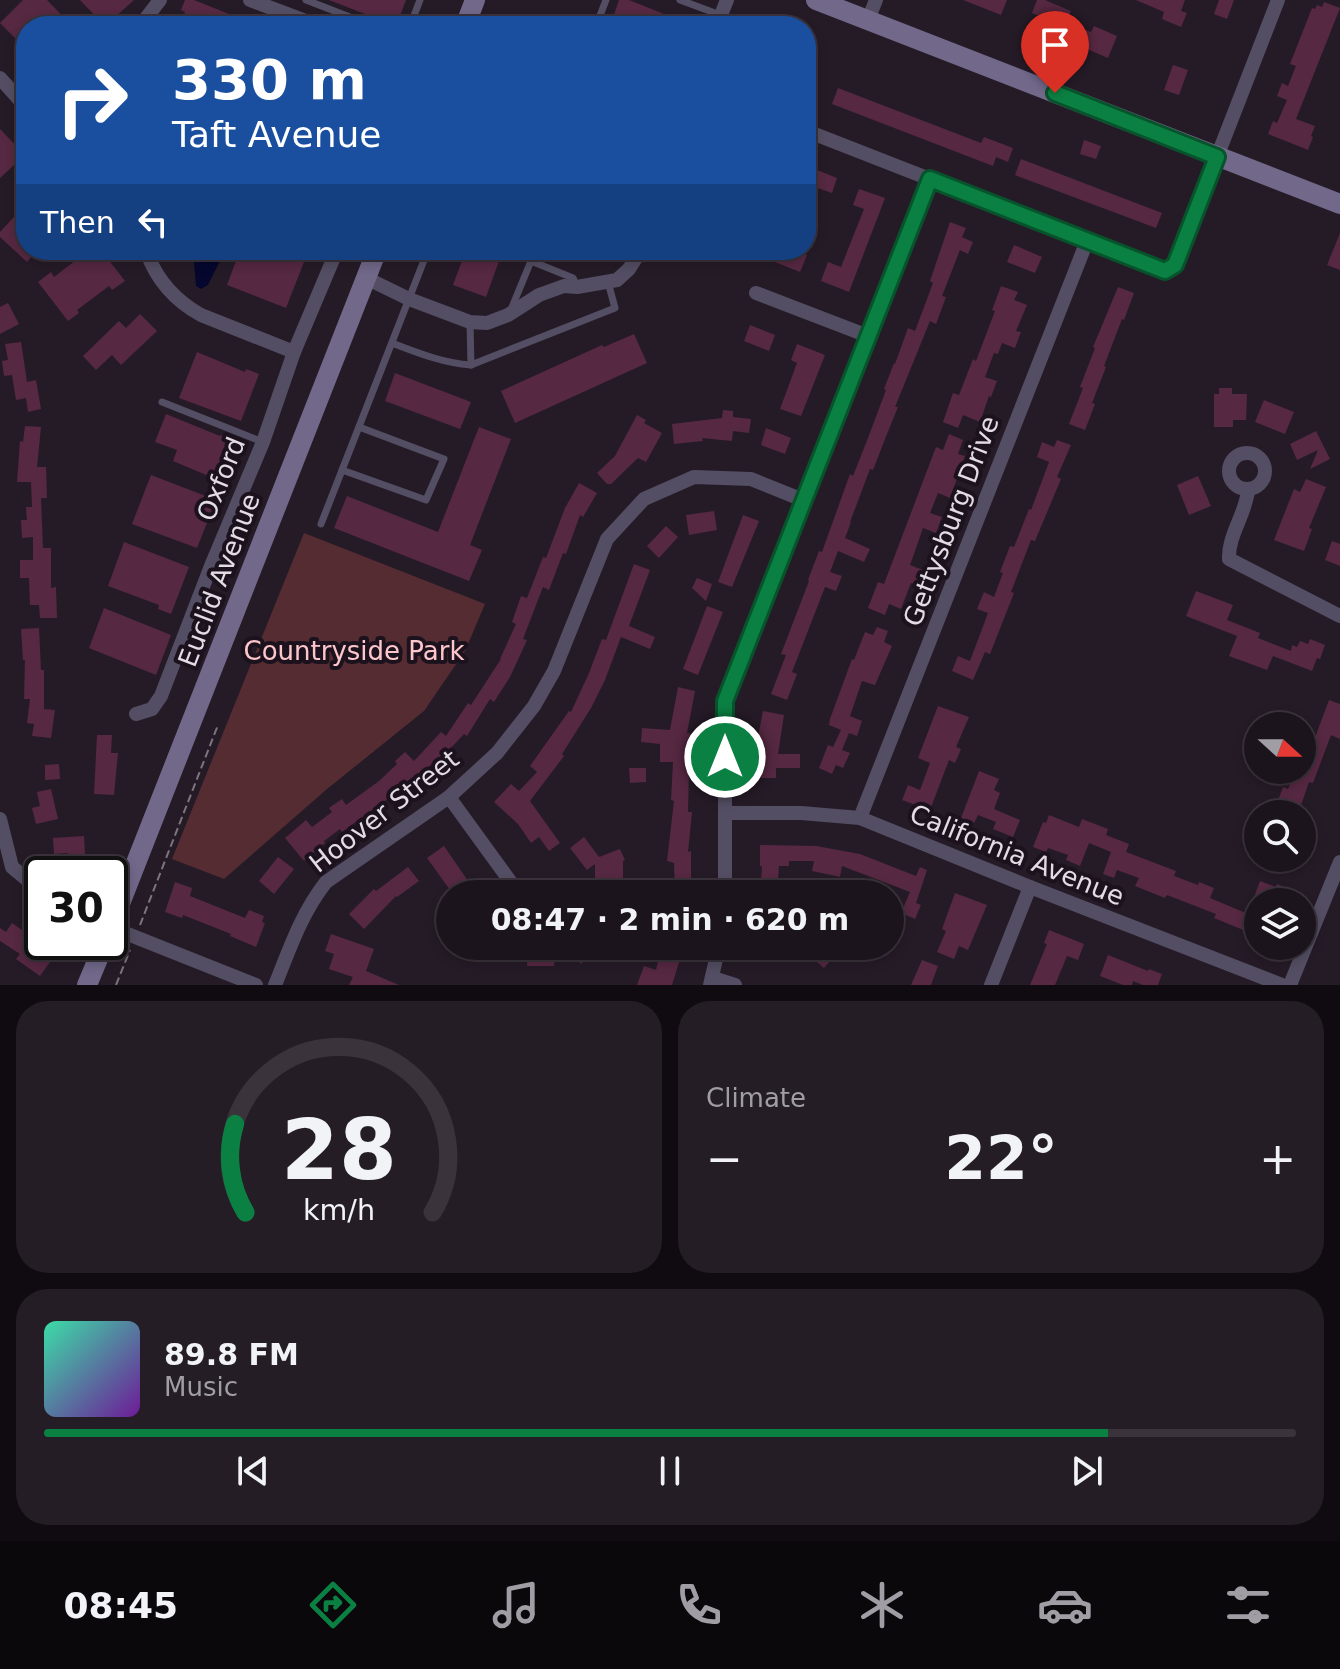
<!DOCTYPE html>
<html lang="en">
<head>
<meta charset="utf-8">
<style>
  body { margin:0; font-family:"DejaVu Sans",sans-serif; background:#251d26; color:#f1f3f6; height:100vh; display:flex; flex-direction:column; font-size:30px; white-space:nowrap }
  * { box-sizing:border-box; margin:0 }
  p { font-size:26px; color:#a09ea4 }
  .icon { flex:none; width:44px; height:44px; fill:none; stroke:currentColor; stroke-width:2; stroke-linecap:round; stroke-linejoin:round }
  .map { position:relative; height:985px; overflow:hidden }
  .panel { display:flex; flex-direction:column; gap:16px; padding:16px; background:#0f0b10; flex:1 }
  .panel>* { flex:none }
  .top-card { position:absolute; left:16px; top:16px; width:800px; height:244px; border-radius:32px; box-shadow:0 4px 12px #0003,0 0 0 2px #3a333b; background:#1a4fa0; color:#fff; overflow:hidden }
  .needle { width:52px; rotate:111deg }
  .fabs { position:absolute; left:1244px; top:712px; display:grid; gap:16px }
  .fabs a { display:grid; place-items:center; width:72px; height:72px; border-radius:50%; background:#1c141d; box-shadow:0 4px 12px #0003,0 0 0 2px #3a333b; font-size:40px }
  .speed { position:absolute; left:24px; top:856px; display:flex; gap:16px; font-size:40px; font-weight:700; text-align:center }
  .speed>* { display:grid; place-content:center; width:104px; height:104px; border-radius:50%; background:#1c141d; box-shadow:0 4px 12px #0003,0 0 0 2px #3a333b; line-height:1 }
  .speed .limit { border:4px solid #111; border-radius:12px; background:#fff; color:#111 }
  .pin { position:absolute; display:grid; place-items:center; width:68px; height:68px; color:#fff; margin:-82px -34px; border-radius:50% 50% 50% 0; rotate:-45deg; box-shadow:0 0 8px #0007 }
  .pin .icon { rotate:45deg }
  .me { position:absolute; width:88px; margin:-44px; rotate:0deg; stroke-linejoin:round; filter:drop-shadow(0 0 6px #0008) }
  .turn { display:flex; align-items:center; gap:28px; height:168px; padding:0 24px; font-size:36px }
  .turn .icon { width:104px; height:104px; stroke-width:2.5 }
  .turn b { display:block; font-size:56px; line-height:68px }
  .then { display:flex; align-items:center; height:76px; padding:0 24px; background:#0003; gap:16px; font-size:30px }
  .big { font-size:60px; font-weight:800; line-height:1.1 }
  .panel .widget { flex:1; display:flex; flex-direction:column; justify-content:center; gap:12px; min-width:0; padding:0 28px; border-radius:32px; background:#251d26 }
  .panel .dial { align-items:center; gap:0 }
  .dial svg { height:208px; overflow:visible; fill:none; stroke:#3a333b; stroke-width:7; stroke-linecap:round; text-anchor:middle }
  .dial text { fill:#f1f3f6; stroke:none }
  .song { display:flex; align-items:center; gap:24px }
  .cover { width:96px; height:96px; border-radius:12px; background:linear-gradient(135deg,hsl(160 70% 55%),hsl(280 70% 35%)) }
  .played { height:8px; border-radius:4px; background:linear-gradient(90deg,#0b8043 85%,#3a333b 85%) }
  .keys { display:flex; justify-content:space-around; direction:ltr }
  .heat { display:flex; justify-content:space-between; align-items:center; font-size:44px; direction:ltr }
  .panel .tiles { flex:1; display:grid; gap:16px; grid-template-columns:1fr 1fr }
  .widget:last-child { grid-column:span 2 }
  .trip { position:absolute; left:436px; top:880px; width:468px; height:80px; border-radius:40px; background:#1c141d; box-shadow:0 4px 12px #0003,0 0 0 2px #3a333b; font-weight:800; line-height:80px; text-align:center }
  .tab-bar { display:flex; height:128px; justify-content:space-around; align-items:center; background:#0b080c; color:#a09ea4 }
  .tab-bar .icon { width:56px; height:56px }
  .tab-bar .on { color:#0b8043 }
  .tab-bar b { font-size:36px; color:#f1f3f6 }
  .map>svg:first-child { display:block }
  .green { fill:#552c32 }
  .water { fill:#05072e }
  .building { fill:#562842 }
  .lines { fill:none; stroke-linecap:round; stroke-linejoin:round }
  .path { stroke:#7d747e; stroke-width:2; stroke-dasharray:8 4; stroke-linecap:butt }
  .lane { stroke:#534e63; stroke-width:7 }
  .street { stroke:#534e63; stroke-width:14 }
  .secondary { stroke:#71688a; stroke-width:20 }
  .route-casing { stroke:#07532c; stroke-width:20 }
  .route { stroke:#0b8043; stroke-width:14 }
  .labels { text-anchor:middle; dominant-baseline:central; stroke-width:8; stroke-linejoin:round; paint-order:stroke }
  .street-label { font-size:26px; fill:#e3dce4; stroke:#1c121e }
  .park-label { font-size:26px; fill:#fdc6cb; stroke:#1c121e }
</style>
</head>
<body>
<div class="map">
<svg width="1340" height="985" viewBox="0 0 1340 985">
  <rect width="100%" height="100%" fill="#251b27"/>
  <!-- green -->
  <polygon class="green" points="304,533 485,604 465,651 424,711 327,789 224,879 172,859"/>
  <!-- water -->
  <polygon class="water" points="167,250 224,250 223,255 208,285 201,289 196,286 194,262 173,260"/>
  <!-- building -->
  <g class="building">
    <polygon points="23,0 47,0 72,26 26,26 26,49 0,23"/>
    <polygon points="80,0 134,0 105,26"/>
    <polygon points="185,0 194,0 234,16 230,26 180,26 185,12 181,10"/>
    <polygon points="329,0 406,0 396,26"/>
    <polygon points="619,0 629,0 694,26 610,26"/>
    <polygon points="963,0 1007,0 1001,15"/>
    <polygon points="1037,0 1045,0 1071,11 1064,27 1032,13"/>
    <polygon points="1136,0 1185,0 1181,11 1187,13 1181,27 1162,19 1164,12"/>
    <polygon points="1219,0 1234,0 1227,19 1214,14"/>
    <polygon points="1324,2 1340,8 1296,119 1315,126 1311,136 1313,137 1308,150 1268,134 1273,121 1277,123 1287,100 1277,96 1282,83 1288,86 1296,66 1290,64 1312,8 1315,9 1317,5 1322,7"/>
    <polygon points="1094,26 1117,36 1108,58 1073,43 1080,28 1091,32"/>
    <polygon points="1173,65 1188,70 1179,95 1164,90"/>
    <polygon points="838,88 981,143 984,137 1013,148 1008,162 996,157 993,166 832,104"/>
    <polygon points="0,129 26,156 26,177 14,165 0,178"/>
    <polygon points="1084,140 1101,146 1096,159 1080,154"/>
    <polygon points="1021,159 1162,213 1156,228 1015,175"/>
    <polygon points="812,168 837,178 832,193 806,184"/>
    <polygon points="859,189 885,198 849,292 821,281 828,262 841,267 864,209 853,205"/>
    <polygon points="26,204 26,250 37,250 27,262 0,237 0,232"/>
    <polygon points="950,222 966,228 962,237 973,242 968,254 960,250 942,296 946,297 936,324 930,321 895,407 898,407 887,434 873,470 870,469 850,522 851,522 845,538 870,549 864,562 838,551 830,572 842,576 836,591 825,587 792,672 797,674 787,700 771,694 786,655 781,654 809,581 808,580 819,551 822,552 850,474 853,476 868,438 886,390 884,389 894,363 895,364 908,328 915,331 933,283 930,281"/>
    <polygon points="1340,233 1340,270 1327,265"/>
    <polygon points="1014,245 1042,257 1035,273 1007,262"/>
    <polygon points="89,250 101,250 125,281 112,290 109,286 77,310 79,313 68,321 38,282 51,272 54,277"/>
    <polygon points="240,250 273,250 304,262 286,308 227,285"/>
    <polygon points="466,250 503,250 486,297 453,285"/>
    <polygon points="774,250 795,250 807,255 800,272 770,260"/>
    <polygon points="1001,286 1018,292 1014,300 1027,305 1016,331 1021,332 1015,348 1002,343 998,354 994,353 985,377 997,381 991,397 989,396 980,422 963,415 958,428 943,422 953,393 959,395 973,359 976,361 995,311 992,310"/>
    <polygon points="1118,287 1134,293 1124,320 1122,319 1104,366 1106,367 1092,403 1095,404 1085,430 1069,424 1083,388 1080,387 1095,348 1093,347"/>
    <polygon points="8,303 19,324 0,334 0,307"/>
    <polygon points="140,314 157,331 121,365 112,355 96,370 83,356 119,321 126,328"/>
    <polygon points="750,325 775,335 769,351 744,341"/>
    <polygon points="634,334 647,363 515,423 501,391 602,345 604,347"/>
    <polygon points="21,342 27,382 36,380 41,409 28,412 26,398 16,400 12,375 4,376 2,361 8,360 5,344"/>
    <polygon points="797,344 825,355 801,416 780,409 797,363 791,360"/>
    <polygon points="197,352 245,372 246,369 259,374 241,421 179,398"/>
    <polygon points="395,373 471,402 460,429 385,401"/>
    <polygon points="1219,388 1232,388 1232,394 1247,394 1246,420 1233,420 1233,427 1214,427 1214,394 1219,394"/>
    <polygon points="1264,400 1294,412 1285,434 1255,422"/>
    <polygon points="723,410 733,411 733,417 751,419 749,433 733,431 732,441 702,438 703,441 674,444 672,424 722,418"/>
    <polygon points="166,414 220,436 220,435 234,440 218,480 173,461 177,450 155,442"/>
    <polygon points="637,415 646,420 644,423 662,433 646,462 638,458 611,484 607,484 597,473 615,456"/>
    <polygon points="25,426 41,427 37,467 46,467 47,498 41,498 43,548 51,548 51,588 56,587 57,618 40,618 39,605 30,605 29,578 20,578 20,560 33,560 33,537 22,538 21,520 27,520 26,507 32,507 31,482 17,482 20,441 23,442"/>
    <polygon points="479,427 511,439 470,545 482,550 469,581 334,528 347,496 438,532"/>
    <polygon points="766,428 791,438 785,454 761,445"/>
    <polygon points="1316,431 1330,459 1310,469 1318,450 1297,460 1290,444"/>
    <polygon points="949,434 963,440 958,454 965,456 950,498 938,493 930,513 942,517 936,533 923,528 914,554 910,565 923,570 917,585 911,583 901,609 889,604 885,615 868,608 878,582 884,584 936,447 943,450"/>
    <polygon points="1057,440 1071,445 1057,477 1061,479 1035,541 1031,540 1011,592 1014,593 990,654 985,652 973,680 952,671 958,656 970,661 988,613 977,609 984,592 994,597 1003,573 1000,572 1010,546 1014,547 1029,509 1031,510 1049,462 1037,457 1042,442 1054,447"/>
    <polygon points="151,475 216,500 197,548 132,524"/>
    <polygon points="1198,476 1211,506 1189,515 1177,485"/>
    <polygon points="1306,479 1326,487 1309,528 1312,529 1304,551 1274,540 1294,489 1300,492"/>
    <polygon points="579,483 597,493 583,517 580,515 566,554 563,553 549,590 543,587 523,639 527,640 510,677 494,702 490,699 467,736 464,734 435,765 433,763 402,791 400,790 342,832 340,829 324,841 325,843 304,861 285,838 306,820 312,827 332,812 329,808 342,799 346,805 379,781 397,764 395,761 405,752 414,761 441,732 446,736 468,703 471,705 501,659 500,659 516,624 512,622 521,596 527,598 543,557 546,558 565,508"/>
    <polygon points="714,511 717,530 689,535 686,515"/>
    <polygon points="743,515 759,521 732,587 718,582"/>
    <polygon points="666,526 678,537 659,558 647,546"/>
    <polygon points="1332,541 1340,544 1340,566 1325,560"/>
    <polygon points="124,542 189,567 171,614 158,609 159,605 108,586"/>
    <polygon points="634,564 650,570 629,626 655,637 650,649 621,637 605,680 591,708 562,754 564,756 530,801 560,843 549,851 539,837 531,843 518,824 494,802 511,784 519,791 537,772 530,766 569,711 571,712 589,673 602,639 606,640"/>
    <polygon points="697,578 712,584 706,601 692,588"/>
    <polygon points="1196,591 1233,605 1227,620 1260,633 1258,638 1291,651 1292,645 1297,647 1300,641 1308,644 1310,639 1325,645 1320,659 1317,658 1312,671 1273,656 1267,670 1229,656 1237,636 1186,616"/>
    <polygon points="707,606 723,612 698,675 683,669"/>
    <polygon points="104,608 171,635 156,675 89,648"/>
    <polygon points="877,627 888,631 884,642 892,646 875,685 862,681 850,716 862,721 857,736 849,733 842,750 850,753 843,768 836,765 832,774 819,768 828,745 833,747 841,730 829,725 830,719 852,659 854,660 865,632 873,635"/>
    <polygon points="39,628 41,670 44,670 44,709 55,710 51,738 32,736 34,724 27,723 30,699 24,699 25,660 23,660 21,629"/>
    <polygon points="678,687 695,691 687,733 690,733 688,812 692,812 688,852 691,851 691,894 675,894 674,863 667,861 674,801 671,800 673,762 660,762 660,744 641,742 642,728 670,730"/>
    <polygon points="1329,700 1340,704 1340,739 1331,735 1313,783 1309,782 1298,814 1273,814 1283,787 1288,789 1296,770 1302,770 1302,754 1308,741 1313,743"/>
    <polygon points="938,706 969,717 956,747 961,749 955,763 949,760 930,810 902,800 908,785 920,790 930,763 918,758"/>
    <polygon points="763,711 784,715 778,754 800,754 800,768 776,768 776,778 759,778 757,742"/>
    <polygon points="97,735 112,735 111,753 118,753 114,795 94,794"/>
    <polygon points="59,764 60,779 45,780 45,765"/>
    <polygon points="629,768 646,768 646,782 630,783"/>
    <polygon points="979,771 999,779 994,790 1000,793 994,809 1020,820 1013,837 993,829 996,822 978,815 974,823 961,818"/>
    <polygon points="51,789 58,819 36,824 32,808 40,806 37,792"/>
    <polygon points="1049,815 1079,827 1082,819 1108,829 1106,835 1129,844 1126,852 1176,871 1174,876 1198,885 1199,882 1214,888 1210,898 1248,914 1260,881 1276,887 1277,884 1291,890 1287,902 1258,902 1258,936 1214,918 1216,914 1167,895 1165,898 1135,886 1139,878 1117,870 1114,878 1103,874 1111,852 1089,843 1080,866 1066,860 1068,855 1048,848 1046,852 1033,847 1043,822 1046,823"/>
    <polygon points="84,836 86,870 69,871 68,853 54,854 53,838"/>
    <polygon points="584,837 599,857 620,849 625,860 623,861 623,894 595,894 595,864 587,870 570,848"/>
    <polygon points="760,845 816,846 860,854 916,876 920,867 927,870 916,903 921,905 915,919 901,913 910,892 842,866 840,877 812,871 814,861 789,861 789,866 779,866 777,894 760,894 762,866 760,866"/>
    <polygon points="444,846 466,878 478,894 453,894 427,858"/>
    <polygon points="278,857 294,869 274,894 259,881"/>
    <polygon points="408,867 419,881 397,897 396,896 364,929 349,914 374,889 376,891"/>
    <polygon points="175,882 192,888 190,896 245,918 249,910 264,916 262,922 265,923 256,947 230,936 231,934 183,915 182,918 165,912"/>
    <polygon points="955,893 987,905 968,950 959,946 954,959 937,952 946,931 942,929"/>
    <polygon points="12,923 32,937 34,934 42,940 42,942 49,945 41,956 50,962 40,976 16,959 20,954 0,941 0,928 6,932"/>
    <polygon points="1049,930 1084,944 1078,960 1067,956 1055,985 1030,985 1047,944 1044,943"/>
    <polygon points="331,934 374,949 366,971 399,985 349,985 353,977 329,969 334,954 325,951"/>
    <polygon points="564,946 599,946 581,964"/>
    <polygon points="667,946 684,946 672,985 637,985 644,966 656,970 661,949 666,951"/>
    <polygon points="818,946 843,946 824,968 810,956"/>
    <polygon points="528,948 555,948 554,966 527,966"/>
    <polygon points="1108,955 1148,971 1149,969 1162,974 1158,985 1143,985 1133,981 1132,985 1123,985 1100,976"/>
    <polygon points="922,960 938,966 931,985 911,985"/>
  </g>
  <g class="lines">
    <!-- path -->
    <g class="path">
      <polyline points="140,925 218,725"/>
      <polyline points="116,985 130,950"/>
    </g>
    <!-- lane -->
    <g class="lane">
      <polyline points="306,0 373,26"/>
      <polyline points="680,0 750,26"/>
      <polyline points="410,26 420,0"/>
      <polyline points="505,26 507,22 518,26"/>
      <polyline points="596,26 606,0"/>
      <polyline points="806,47 811,49"/>
      <polyline points="510,312 531,261 573,278 577,287"/>
      <polyline points="470,323 471,365"/>
      <path d="M392,343C418,353 443,363 471,365L615,308L608,282"/>
      <polyline points="162,402 263,442"/>
      <polyline points="342,470 426,500 444,459 359,427"/>
      <polyline points="321,524 428,250"/>
    </g>
    <!-- street -->
    <g class="street">
      <polyline points="250,0 319,26"/>
      <polyline points="868,20 876,0"/>
      <polyline points="140,26 160,0"/>
      <polyline points="720,26 721,15 727,0"/>
      <polyline points="0,78 26,107"/>
      <polyline points="812,133 1165,271 1175,265 1278,0"/>
      <path d="M146,250C156,280 174,300 201,315L294,352"/>
      <polyline points="366,278 409,299 470,322 487,323 508,315 539,295 564,286 577,287 617,280 629,269 641,250"/>
      <polyline points="756,293 868,336"/>
      <circle cx="1247" cy="471" r="18"/>
      <path d="M1248,490C1246,514 1228,535 1229,559L1340,616"/>
      <polyline points="136,714 152,709 161,696 211,566 263,442 294,352 337,250"/>
      <polyline points="449,797 515,888 529,894"/>
      <polyline points="725,813 801,813 860,818 1030,887 1282,985"/>
      <polyline points="860,818 1087,241"/>
      <polyline points="0,819 12,867 42,892"/>
      <polyline points="725,894 725,701 930,179"/>
      <polyline points="110,927 256,985"/>
      <polyline points="713,978 735,985"/>
      <path d="M275,985C290,948 301,914 326,882L449,797L497,753L534,706L554,671L607,539L644,499L694,477L751,479L803,500"/>
      <polyline points="710,985 719,946"/>
      <polyline points="991,985 1030,887"/>
      <polyline points="1290,985 1340,862"/>
    </g>
    <!-- secondary -->
    <g class="secondary">
      <polyline points="816,0 1340,204"/>
      <polyline points="465,26 475,0"/>
      <polyline points="110,929 377,250"/>
      <polyline points="87,985 105,942"/>
    </g>
  </g>
  <g class="lines">
    <!-- route casing -->
    <g class="route-casing">
      <polyline id="route" points="725,757 725,701 930,179 1165,271 1175,265 1217,157 1055,93"/>
    </g>
    <!-- route -->
    <use href="#route" class="route"/>
  </g>
  <g class="labels">
    <!-- street labels -->
    <g class="street-label">
      <text transform="translate(221 479) rotate(-68)">Oxford</text>
      <text transform="translate(951 521) rotate(-69)">Gettysburg Drive</text>
      <text transform="translate(219 580) rotate(-69)">Euclid Avenue</text>
      <text transform="translate(384 811) rotate(-38)">Hoover Street</text>
      <text transform="translate(1017 855) rotate(22)">California Avenue</text>
    </g>
    <!-- park labels -->
    <g class="park-label">
      <text x="354" y="651">Countryside Park</text>
    </g>
  </g>
</svg>
<div class="fabs">
<a><svg class="needle" viewBox="-14 -14 28 28"><path d="M0-13l5 13h-10z" fill="#e53935"/><path d="M0 13l5-13h-10z" fill="#a09ea4"/></svg></a>
<a><svg class="icon" aria-label="search" viewBox="0 0 24 24"><circle cx="10" cy="10" r="6"/><path d="M15 15l6 6"/></svg></a>
<a><svg class="icon" aria-label="layers" viewBox="0 0 24 24"><path d="M12 4l9 5-9 5-9-5zM3 14l9 5 9-5"/></svg></a>
</div>
<div class="speed"><div class="limit">30</div></div>
<div class="pin" style="left:1055px;top:93px;background:#d93025"><svg class="icon" aria-label="arrive" viewBox="0 0 24 24"><path d="M6 21V4h12l-3 4 3 4H6"/></svg></div>
<svg class="me" style="left:725px;top:757px" viewBox="-20 -20 40 40"><circle r="17" fill="#0b8043" stroke="#fff" stroke-width="3"/><path d="M0-11L8 9 0 5-8 9z" fill="#fff"/></svg>
<div class="trip">08:47 · 2 min · 620 m</div>
<div class="top-card">
<div class="turn"><svg class="icon" aria-label="right" viewBox="0 0 24 24"><path d="M7 20v-9h11M14 6l5 5-5 5"/></svg><div><b>330 m</b>Taft Avenue</div></div>
<div class="then">Then<svg class="icon" aria-label="left" viewBox="0 0 24 24"><path d="M17 20v-9H6M10 6l-5 5 5 5"/></svg></div>
</div>
</div>
<section class="panel">
<div class="tiles">
<div class="widget dial"><svg viewBox="0 0 100 80">
<path d="M14 69A42 42 0 1 1 86 69"/>
<path d="M14 69A42 42 0 0 1 10 35" stroke="#0b8043"/>
<text x="50" y="56" font-size="32" font-weight="700">28</text>
<text x="50" y="72" font-size="11">km/h</text>
</svg></div>
<div class="widget"><p>Climate</p>
<div class="heat"><a>−</a><b class="big">22°</b><a>+</a></div>
</div>
<div class="widget">
<div class="song"><i class="cover"></i><div><b>89.8 FM</b><p>Music</p></div></div>
<div class="played"></div>
<div class="keys"><svg class="icon" aria-label="previous" viewBox="0 0 24 24"><path d="M18 5L8 12l10 7zM5 5v14"/></svg><svg class="icon" aria-label="pause" viewBox="0 0 24 24"><path d="M8 5v14M16 5v14"/></svg><svg class="icon" aria-label="next" viewBox="0 0 24 24"><path d="M6 5l10 7-10 7zM19 5v14"/></svg></div>
</div>
</div>
</section>
<nav class="tab-bar">
<b>08:45</b>
<svg class="icon on" aria-label="directions" viewBox="0 0 24 24"><path d="M12 3l9 9-9 9-9-9zM9 14v-3h6M13 9l2 2-2 2"/></svg>
<svg class="icon" aria-label="music" viewBox="0 0 24 24"><path d="M9 18V5l10-2v13"/><circle cx="6" cy="18" r="3"/><circle cx="16" cy="16" r="3"/></svg>
<svg class="icon" aria-label="phone" viewBox="0 0 24 24"><path d="M5 4h4l2 5-3 2q2 4 5 5l2-3 5 2v4C11 20 4 13 5 4z"/></svg>
<svg class="icon" aria-label="climate" viewBox="0 0 24 24"><path d="M12 3v18M4 7l16 10M4 17L20 7"/></svg>
<svg class="icon" aria-label="car" viewBox="0 0 24 24"><path d="M5 17H2v-5l4-1 3-4h7l3 4 3 1v5h-3M9 17h6M6 11h13"/><circle cx="7" cy="17" r="2"/><circle cx="17" cy="17" r="2"/></svg>
<svg class="icon" aria-label="filters" viewBox="0 0 24 24"><path d="M4 7h16M4 17h16"/><circle cx="9" cy="7" r="2"/><circle cx="15" cy="17" r="2"/></svg>
</nav>
</body>
</html>
